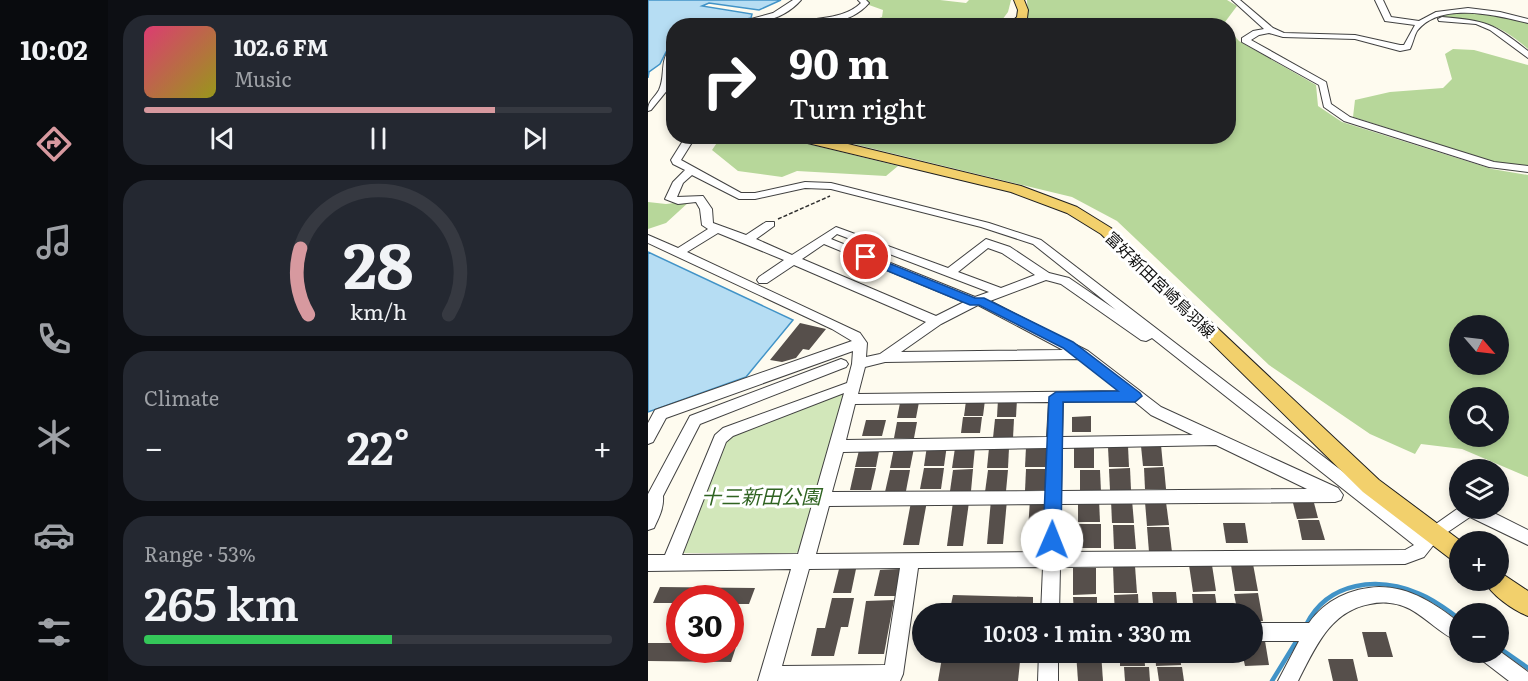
<!DOCTYPE html>
<html lang="en">
<head>
<meta charset="utf-8">
<style>
  body { margin:0; font-family:Literata,"Noto Sans JP",serif; background:#242831; color:#f1f3f6; height:100vh; display:flex; flex-direction:column; font-size:22px; white-space:nowrap }
  * { box-sizing:border-box; margin:0 }
  p { font-size:20px; color:#9ea1a6 }
  .icon { flex:none; width:33px; height:33px; fill:none; stroke:currentColor; stroke-width:2; stroke-linecap:round; stroke-linejoin:round }
  .map { position:relative; flex:1; overflow:hidden }
  .sheet { display:flex; flex-direction:column; gap:15px; padding:15px; background:#0d0f14; width:540px }
  .sheet>* { flex:none }
  .hud { position:absolute; left:18px; top:18px; width:570px; height:126px; border-radius:24px; box-shadow:0 3px 9px #0003; background:#202124; color:#fff; overflow:hidden }
  .needle { width:39px; rotate:118deg }
  .buttons { position:absolute; left:801px; top:315px; display:grid; gap:12px }
  .buttons a { display:grid; place-items:center; width:60px; height:60px; border-radius:50%; background:#171b24; box-shadow:0 3px 9px #0003; font-size:30px }
  .speed { position:absolute; left:18px; top:585px; display:flex; gap:12px; font-size:30px; font-weight:700; text-align:center }
  .speed>* { display:grid; place-content:center; width:78px; height:78px; border-radius:50%; background:#171b24; box-shadow:0 3px 9px #0003; line-height:1 }
  .speed .limit { border:9px solid #d22; background:#fff; color:#111 }
  .pin { position:absolute; display:grid; place-items:center; width:51px; height:51px; color:#fff; margin:-26px; border:3px solid #fff; border-radius:50%; box-shadow:0 2px 6px #0007 }
  .me { position:absolute; width:66px; margin:-33px; rotate:1deg; stroke-linejoin:round; filter:drop-shadow(0 0 4px #0008) }
  .turn { display:flex; align-items:center; gap:21px; height:126px; padding:0 24px; font-size:27px }
  .turn .icon { width:78px; height:78px; stroke-width:2.5 }
  .turn b { display:block; font-size:42px; line-height:51px }
  .big { font-size:45px; font-weight:600; line-height:1.1 }
  .sheet .widget { flex:1; display:flex; flex-direction:column; justify-content:center; gap:9px; min-width:0; padding:0 21px; border-radius:24px; background:#242831 }
  .sheet .dial { align-items:center; gap:0 }
  .dial svg { height:156px; overflow:visible; fill:none; stroke:#363941; stroke-width:7; stroke-linecap:round; text-anchor:middle }
  .dial text { fill:#f1f3f6; stroke:none }
  .song { display:flex; align-items:center; gap:18px }
  .cover { width:72px; height:72px; border-radius:9px; background:linear-gradient(135deg,hsl(340 70% 55%),hsl(60 70% 35%)) }
  .played { height:6px; border-radius:3px; background:linear-gradient(90deg,#d7999f 75%,#363941 75%) }
  .keys { display:flex; justify-content:space-around; direction:ltr }
  .heat { display:flex; justify-content:space-between; align-items:center; font-size:33px; direction:ltr }
  .charge { height:9px; border-radius:4px; background:linear-gradient(90deg,#34c759 53%,#363941 0) }
  .trip { position:absolute; left:264px; top:603px; width:351px; height:60px; border-radius:30px; background:#171b24; box-shadow:0 3px 9px #0003; font-weight:600; line-height:60px; text-align:center }
  main { display:flex; flex:1; min-height:0 }
  .tab-bar { display:flex; flex-direction:column; width:108px; justify-content:space-around; align-items:center; background:#090b0e; color:#9ea1a6 }
  .tab-bar .icon { width:42px; height:42px }
  .tab-bar .current { color:#d7999f }
  .tab-bar b { font-size:27px; color:#f1f3f6 }
  .map>svg:first-child { display:block }
  .green { fill:#d2e7ba }
  .forest { fill:#b7d79a; fill-rule:evenodd }
  .water { fill:#b6ddf3; stroke:#4193c7; stroke-width:1.5 }
  .lines { fill:none; stroke-linecap:round; stroke-linejoin:round }
  .stream { stroke:#4193c7; stroke-width:4.5 }
  .building { fill:#564f4b }
  .minor-casing { stroke:#414141; stroke-width:2 }
  .major-casing { stroke:#1f1f1f; stroke-width:2 }
  .path { stroke:#303030; stroke-width:1.5; stroke-dasharray:4 2; stroke-linecap:butt }
  .minor { fill:#fff; fill-rule:evenodd }
  .major { fill:#f2d06c; fill-rule:evenodd }
  .route { fill:#1a73e8; stroke:#114b97; stroke-width:1.5 }
  .labels { text-anchor:middle; dominant-baseline:central; stroke-width:6; stroke-linejoin:round; paint-order:stroke }
  .street-label { font-size:16px; fill:#0e0e0e; stroke:#fff }
  .near-park-label { font-size:20px; font-style:italic; fill:#2f6321; stroke:#fff }
</style>
</head>
<body>
<main>
<nav class="tab-bar">
<b>10:02</b>
<svg class="icon current" aria-label="directions" viewBox="0 0 24 24"><path d="M12 3l9 9-9 9-9-9zM9 14v-3h6M13 9l2 2-2 2"/></svg>
<svg class="icon" aria-label="music" viewBox="0 0 24 24"><path d="M9 18V5l10-2v13"/><circle cx="6" cy="18" r="3"/><circle cx="16" cy="16" r="3"/></svg>
<svg class="icon" aria-label="phone" viewBox="0 0 24 24"><path d="M5 4h4l2 5-3 2q2 4 5 5l2-3 5 2v4C11 20 4 13 5 4z"/></svg>
<svg class="icon" aria-label="climate" viewBox="0 0 24 24"><path d="M12 3v18M4 7l16 10M4 17L20 7"/></svg>
<svg class="icon" aria-label="car" viewBox="0 0 24 24"><path d="M5 17H2v-5l4-1 3-4h7l3 4 3 1v5h-3M9 17h6M6 11h13"/><circle cx="7" cy="17" r="2"/><circle cx="17" cy="17" r="2"/></svg>
<svg class="icon" aria-label="filters" viewBox="0 0 24 24"><path d="M4 7h16M4 17h16"/><circle cx="9" cy="7" r="2"/><circle cx="15" cy="17" r="2"/></svg>
</nav>
<section class="sheet">
<div class="widget">
<div class="song"><i class="cover"></i><div><b>102.6 FM</b><p>Music</p></div></div>
<div class="played"></div>
<div class="keys"><svg class="icon" aria-label="previous" viewBox="0 0 24 24"><path d="M18 5L8 12l10 7zM5 5v14"/></svg><svg class="icon" aria-label="pause" viewBox="0 0 24 24"><path d="M8 5v14M16 5v14"/></svg><svg class="icon" aria-label="next" viewBox="0 0 24 24"><path d="M6 5l10 7-10 7zM19 5v14"/></svg></div>
</div>
<div class="widget dial"><svg viewBox="0 0 100 80">
<path d="M14 69A42 42 0 1 1 86 69"/>
<path d="M14 69A42 42 0 0 1 10 35" stroke="#d7999f"/>
<text x="50" y="56" font-size="32" font-weight="700">28</text>
<text x="50" y="72" font-size="11">km/h</text>
</svg></div>
<div class="widget"><p>Climate</p>
<div class="heat"><a>−</a><b class="big">22°</b><a>+</a></div>
</div>
<div class="widget"><p>Range · 53%</p><b class="big">265 km</b><div class="charge"></div></div>
</section>
<div class="map">
<svg width="880" height="681" viewBox="0 0 880 681">
  <rect width="100%" height="100%" fill="#fefbef"/>
  <!-- green -->
  <polygon class="green" points="192,392 198,393 156,548 148,553 36,553 32,549 76,440 82,435"/>
  <!-- forest -->
  <g class="forest">
    <polygon points="217,0 292,0 318,3 321,0 363,0 360,12 351,24 311,26 292,22 282,26 210,26 234,17 235,10 221,5"/>
    <polygon points="379,0 579,0 589,6 577,22 579,25 371,26 380,19"/>
    <path d="M825,11L860,16L880,22V49C850,22 829,19 790,17L805,13Z"/>
    <path d="M581,30L591,41L668,85L670,106L694,122L844,169L880,175V477L814,449L773,444L767,454L722,434L621,365L469,221L424,197L177,137L580,136ZM812,326H850V364H812ZM812,398H850V436H812Z"/>
    <polygon points="805,49 826,50 880,65 880,166 847,162 705,117 707,100 742,92 795,88 804,79 797,54"/>
    <polygon points="73,137 132,137 250,166 238,176 149,171 134,177 90,171 64,150"/>
    <polygon points="42,201 18,223 0,229 0,202 18,204"/>
  </g>
  <!-- water -->
  <g class="water">
    <polygon points="0,0 133,0 111,10 61,3 54,6 104,14 103,18 74,25 26,26 25,46 18,52 12,64 1,72 0,78"/>
    <polygon points="0,252 145,320 98,377 0,412"/>
  </g>
  <g class="lines">
    <!-- stream -->
    <g class="stream">
      <path d="M658,625C680,581 730,576 772,594C787,600 799,610 812,619"/>
      <polyline points="850,647 880,668"/>
      <polyline points="624,681 651,637"/>
    </g>
  </g>
  <!-- building -->
  <g class="building">
    <polygon points="152,323 178,329 161,350 155,349 148,358 134,362 122,360"/>
    <polygon points="350,399 369,399 368,417 349,417"/>
    <polygon points="337,400 335,416 316,416 318,401"/>
    <polygon points="271,402 268,418 249,418 252,403"/>
    <polygon points="443,416 443,432 424,432 424,417"/>
    <polygon points="315,417 334,417 332,433 313,433"/>
    <polygon points="347,419 366,419 365,438 345,438"/>
    <polygon points="218,420 238,420 234,436 214,436"/>
    <polygon points="249,422 269,422 266,438 246,438"/>
    <polygon points="299,445 296,466 276,466 279,446"/>
    <polygon points="513,445 515,466 495,466 493,446"/>
    <polygon points="212,446 232,446 228,467 207,467"/>
    <polygon points="398,446 398,467 377,467 378,447"/>
    <polygon points="480,446 481,467 461,467 460,447"/>
    <polygon points="327,447 325,468 304,468 307,448"/>
    <polygon points="446,447 446,468 426,468 426,448"/>
    <polygon points="246,448 266,448 262,468 242,468"/>
    <polygon points="341,448 361,448 360,468 339,468"/>
    <polygon points="516,467 518,489 497,489 496,468"/>
    <polygon points="207,468 228,468 223,490 202,490"/>
    <polygon points="276,468 296,468 293,489 272,489"/>
    <polygon points="482,468 483,490 462,490 461,469"/>
    <polygon points="325,469 323,491 302,491 305,470"/>
    <polygon points="378,469 398,469 397,490 377,491"/>
    <polygon points="242,470 262,470 258,491 237,492"/>
    <polygon points="340,470 360,470 358,491 337,492"/>
    <polygon points="432,470 452,470 453,492 432,492"/>
    <polygon points="430,499 451,499 452,522 430,522"/>
    <polygon points="644,499 665,499 670,518 649,519"/>
    <polygon points="343,500 359,500 355,544 339,544"/>
    <polygon points="382,500 397,500 395,544 379,544"/>
    <polygon points="463,500 484,500 486,523 464,523"/>
    <polygon points="279,501 271,545 255,545 263,502"/>
    <polygon points="305,502 321,502 315,546 299,546"/>
    <polygon points="497,502 518,502 521,525 499,526"/>
    <polygon points="650,520 671,520 677,540 654,540"/>
    <polygon points="575,523 597,523 600,543 578,543"/>
    <rect x="431" y="524" width="22" height="24"/>
    <polygon points="465,525 486,525 488,549 466,549"/>
    <polygon points="499,527 521,527 524,552 501,552"/>
    <polygon points="605,564 610,591 587,591 583,565"/>
    <polygon points="541,565 564,565 568,591 545,592"/>
    <polygon points="465,566 487,566 489,593 466,593"/>
    <polygon points="425,568 448,568 448,594 425,595"/>
    <polygon points="191,569 208,569 203,593 185,593"/>
    <polygon points="252,569 247,596 226,596 232,570"/>
    <polygon points="12,587 107,588 101,604 82,604 82,598 32,598 32,603 5,603"/>
    <polygon points="504,592 528,592 530,614 506,614"/>
    <polygon points="610,593 615,621 604,622 604,614 590,614 586,594"/>
    <polygon points="490,594 491,614 467,614 466,595"/>
    <polygon points="544,594 567,594 570,614 546,614"/>
    <polygon points="305,595 385,597 385,607 377,607 377,614 301,614"/>
    <polygon points="425,597 449,597 449,614 426,614"/>
    <polygon points="184,598 206,598 200,627 193,627 186,656 163,656 169,628 177,628"/>
    <polygon points="246,600 236,654 210,654 218,601"/>
    <polygon points="714,632 738,632 745,657 720,657"/>
    <polygon points="604,635 616,635 621,665 597,666 594,652 604,652"/>
    <polygon points="0,643 32,643 32,650 82,650 82,644 89,644 83,662 0,661"/>
    <polygon points="295,652 373,652 370,681 290,681"/>
    <polygon points="428,652 453,652 455,681 430,681"/>
    <polygon points="472,652 496,652 497,666 472,666"/>
    <polygon points="507,652 532,652 533,665 508,666"/>
    <polygon points="680,659 705,659 710,681 685,681"/>
    <polygon points="476,667 501,667 502,681 477,681"/>
    <polygon points="509,667 534,667 536,681 511,681"/>
  </g>
  <g class="lines">
    <!-- minor casing -->
    <g class="minor-casing">
      <g id="minor">
        <path d="M145,0H153C135,21 103,26 77,26L125,13Z"/>
        <path d="M210,0H218L221,3C202,25 169,26 142,26C165,15 193,22 213,3Z"/>
        <path d="M584,0H592L625,28L636,33L707,35L752,45H756L767,25L737,21L727,0H735L743,17L771,21L788,12L820,8L852,12L880,19V23C848,15 792,1 769,31C766,36 765,43 762,49L752,51L707,39L635,37L621,33L611,35L603,40L678,82L683,104L702,117L846,162L880,166V172L841,167L696,121L676,107L671,85L594,42V38L605,31L616,29Z"/>
        <path d="M794,17C840,21 844,23 880,51V58L842,30L828,24L791,21L790,19Z"/>
        <path d="M23,47H26L21,88L3,110L0,111C0,100 6,99 11,90C18,75 11,61 23,47Z"/>
        <path d="M38,136H48L33,160L93,193H107L157,182L183,183L341,223L393,240L775,533L812,507V508H836L880,530V545L822,517L791,538L776,557L757,564L412,567L411,614H393L395,567L270,568L255,674L252,681H110L143,569L0,571V555H17L67,435L75,428L199,383L204,364L205,351L18,418L5,442L0,444V423L7,410L204,341L184,329L0,243V235L30,248L60,229L54,225L52,209L48,202L30,204L17,199L25,182L37,170L25,164L23,160ZM44,175L91,199H107L157,188L183,189L333,227L385,244L468,310L421,278L401,273L362,247L338,239L300,268L188,227L144,255L108,239L126,226V222H118L98,235L65,223L64,209L55,196L29,197L35,183ZM70,233L136,260L111,277L109,280L111,283H119L146,265L278,322L232,354L218,357L219,343L212,333L39,252ZM189,234L341,292L327,297L183,239ZM176,244L316,302L288,316L154,259ZM340,248L354,253L387,275L353,288L310,272ZM398,280L413,284L493,340L498,341L504,338L766,545L757,550L412,552L413,504L687,502L693,500L695,495L690,488L513,407L440,351L342,301ZM330,305L415,350L253,352L293,324ZM432,359L473,391L210,394L217,367L237,362ZM196,393L150,554L34,555L78,442L85,436ZM486,401L503,415L545,435L414,437L415,402ZM401,402L399,437L198,440L207,404ZM568,445L659,489L413,491L414,448ZM399,448L397,491L184,492L195,452ZM397,504L395,552L168,554L181,506ZM252,568L237,665L134,666L161,569Z"/>
        <path d="M193,359L198,361L200,364L198,367L52,424L15,496C16,508 11,517 6,528L0,530V494L42,416Z"/>
        <path d="M731,587C763,587 787,604 812,623V642C793,635 779,618 762,609C750,603 735,601 722,604C682,611 667,648 650,681H630L651,641H604V623H661C677,600 703,588 731,587Z"/>
        <polygon points="850,650 880,672 880,681 861,681 831,658 829,652 850,652"/>
        <polygon points="391,652 410,652 410,681 390,681"/>
      </g>
    </g>
    <!-- major casing -->
    <g class="major-casing">
      <g id="major">
        <polygon points="366,0 376,0 380,10 379,18 371,26 359,26 369,17 370,10"/>
        <polygon points="142,136 167,136 373,186 429,207 463,228 731,480 814,542 812,542 812,563 804,560 715,492 453,234 419,213 363,192 143,139"/>
        <path d="M850,571L880,591V616C865,610 843,595 836,580H850Z"/>
      </g>
    </g>
    <!-- path -->
    <polyline class="path" points="130,219 182,196"/>
    <!-- minor -->
    <use href="#minor" class="minor"/>
    <!-- major -->
    <use href="#major" class="major"/>
  </g>
  <!-- route -->
  <polygon class="route" points="218,254 327,298 336,298 425,342 492,393 494,396 487,402 415,402 413,540 410,545 404,547 398,545 395,540 401,397 408,392 470,391 415,348 331,305 322,305 213,260 212,257"/>
  <g class="labels">
    <!-- street labels -->
    <g class="street-label">
      <text transform="translate(513 284) rotate(44)">富好新田宮崎鳥羽線</text>
    </g>
    <!-- near-park labels -->
    <g class="near-park-label">
      <text x="113" y="495">十三新田公園</text>
    </g>
  </g>
</svg>
<div class="buttons">
<a><svg class="needle" viewBox="-14 -14 28 28"><path d="M0-13l5 13h-10z" fill="#e53935"/><path d="M0 13l5-13h-10z" fill="#9ea1a6"/></svg></a>
<a><svg class="icon" aria-label="search" viewBox="0 0 24 24"><circle cx="10" cy="10" r="6"/><path d="M15 15l6 6"/></svg></a>
<a><svg class="icon" aria-label="layers" viewBox="0 0 24 24"><path d="M12 4l9 5-9 5-9-5zM3 14l9 5 9-5"/></svg></a>
<a>+</a>
<a>−</a>
</div>
<div class="speed"><div class="limit">30</div></div>
<div class="pin" style="left:218px;top:257px;background:#d93025"><svg class="icon" aria-label="arrive" viewBox="0 0 24 24"><path d="M6 21V4h12l-3 4 3 4H6"/></svg></div>
<svg class="me" style="left:404px;top:540px" viewBox="-20 -20 40 40"><circle r="19" fill="#fff"/><path d="M0-13L10 11 0 6-10 11z" fill="#1a73e8"/></svg>
<div class="trip">10:03 · 1 min · 330 m</div>
<div class="hud">
<div class="turn"><svg class="icon" aria-label="right" viewBox="0 0 24 24"><path d="M7 20v-9h11M14 6l5 5-5 5"/></svg><div><b>90 m</b>Turn right</div></div>
</div>
</div>
</main>
</body>
</html>
